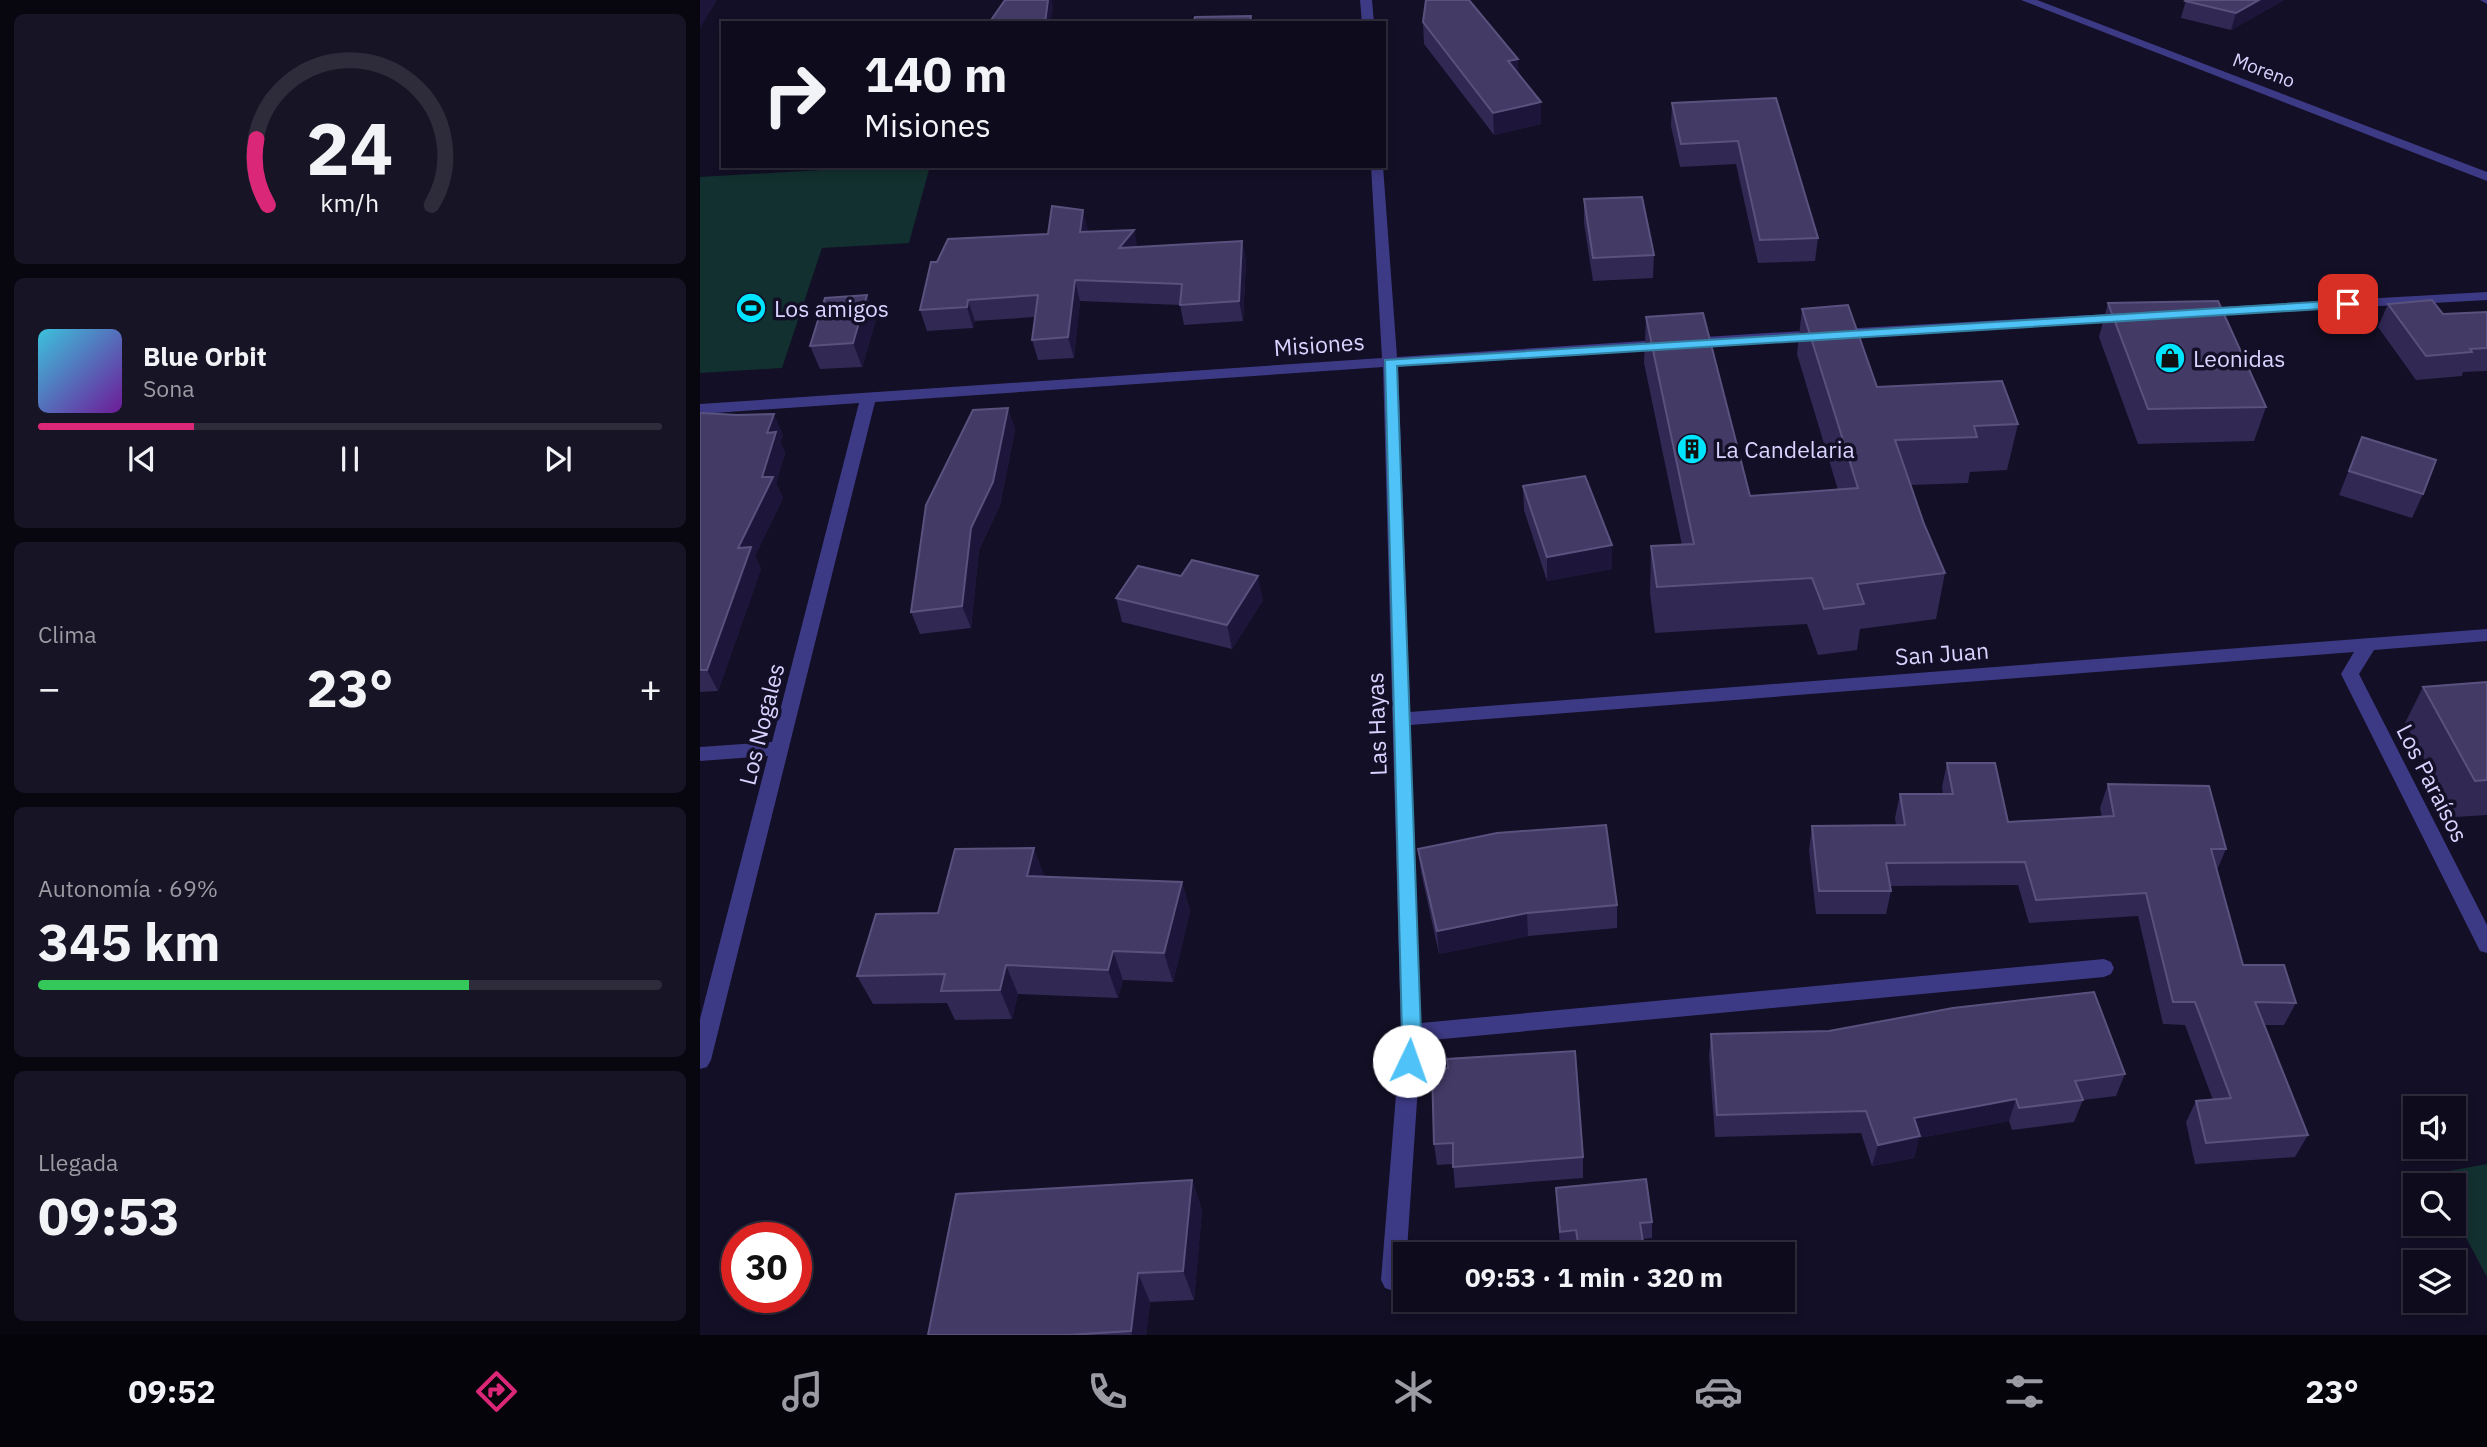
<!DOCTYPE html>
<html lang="es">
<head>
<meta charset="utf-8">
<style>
  body { margin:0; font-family:"IBM Plex Sans",sans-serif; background:#171425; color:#f1f3f6; height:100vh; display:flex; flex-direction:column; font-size:26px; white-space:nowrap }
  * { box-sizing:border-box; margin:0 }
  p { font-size:23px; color:#9b9ba3 }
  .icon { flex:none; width:38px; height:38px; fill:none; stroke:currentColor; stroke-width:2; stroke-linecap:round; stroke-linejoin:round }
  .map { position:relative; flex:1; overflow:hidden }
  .side { display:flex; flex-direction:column; gap:14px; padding:14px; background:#08060f; width:700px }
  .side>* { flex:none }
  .hud { position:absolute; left:21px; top:21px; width:665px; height:147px; border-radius:0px; box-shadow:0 4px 10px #0003,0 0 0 2px #2e2b3b; background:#0e0b1c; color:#f1f3f6; overflow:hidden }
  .tools { position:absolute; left:1703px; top:1096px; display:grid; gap:14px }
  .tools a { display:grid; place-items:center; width:63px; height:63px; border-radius:0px; background:#0e0b1c; box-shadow:0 4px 10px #0003,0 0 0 2px #2e2b3b; font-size:35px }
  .speed { position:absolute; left:21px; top:1222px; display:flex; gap:14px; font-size:35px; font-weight:700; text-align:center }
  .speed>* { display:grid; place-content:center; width:91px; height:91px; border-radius:50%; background:#0e0b1c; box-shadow:0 4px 10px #0003,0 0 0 2px #2e2b3b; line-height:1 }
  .speed .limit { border:10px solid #d22; background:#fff; color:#111 }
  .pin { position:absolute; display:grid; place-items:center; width:60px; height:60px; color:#fff; margin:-30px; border-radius:14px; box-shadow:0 4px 10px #0006 }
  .me { position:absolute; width:77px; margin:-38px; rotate:3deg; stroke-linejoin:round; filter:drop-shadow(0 0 5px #0008) }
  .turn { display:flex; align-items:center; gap:24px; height:147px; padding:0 28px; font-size:32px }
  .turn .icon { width:91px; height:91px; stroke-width:2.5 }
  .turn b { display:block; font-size:49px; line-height:60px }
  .big { font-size:52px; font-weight:700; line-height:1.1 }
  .side .card { flex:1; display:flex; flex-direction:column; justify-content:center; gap:10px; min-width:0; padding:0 24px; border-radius:10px; background:#171425 }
  .side .dial { align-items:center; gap:0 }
  .dial svg { height:182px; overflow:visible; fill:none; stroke:#2e2b3b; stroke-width:7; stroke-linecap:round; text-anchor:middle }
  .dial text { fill:#f1f3f6; stroke:none }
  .song { display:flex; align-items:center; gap:21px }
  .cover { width:84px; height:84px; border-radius:10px; background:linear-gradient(135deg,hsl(190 70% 55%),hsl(280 70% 35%)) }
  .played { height:7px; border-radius:4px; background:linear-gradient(90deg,#db2777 25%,#2e2b3b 25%) }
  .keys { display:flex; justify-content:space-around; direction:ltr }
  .heat { display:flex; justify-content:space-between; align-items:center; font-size:38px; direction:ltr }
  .charge { height:10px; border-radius:5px; background:linear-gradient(90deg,#34c759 69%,#2e2b3b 0) }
  .trip { position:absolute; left:693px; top:1242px; width:402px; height:70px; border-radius:0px; background:#0e0b1c; box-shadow:0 4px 10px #0003,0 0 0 2px #2e2b3b; font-weight:700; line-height:70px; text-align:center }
  .tab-bar { display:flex; height:112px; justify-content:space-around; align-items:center; background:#06040b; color:#9b9ba3 }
  .tab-bar .icon { width:49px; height:49px }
  .tab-bar .on { color:#db2777 }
  .tab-bar b { font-size:32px; color:#f1f3f6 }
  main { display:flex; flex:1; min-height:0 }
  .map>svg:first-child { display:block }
  .green { fill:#12302f }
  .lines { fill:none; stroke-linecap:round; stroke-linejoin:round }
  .minor { fill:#3d3a85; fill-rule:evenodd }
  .wall { fill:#312854 }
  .shaded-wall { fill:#1d163a }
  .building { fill:#433a66; stroke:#5a527e; stroke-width:2 }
  .route { fill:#4fc3f7; stroke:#337fa1; stroke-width:2 }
  .labels { text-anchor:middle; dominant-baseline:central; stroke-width:7; stroke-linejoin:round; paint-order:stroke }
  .far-street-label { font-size:19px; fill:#d9d4ff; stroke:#130f26 }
  .poi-label { font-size:23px; fill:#d9d4ff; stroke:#130f26; text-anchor:start }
  .street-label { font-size:23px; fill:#d9d4ff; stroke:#130f26 }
</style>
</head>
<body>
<main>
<section class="side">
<div class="card dial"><svg viewBox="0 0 100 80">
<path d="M14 69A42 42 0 1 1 86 69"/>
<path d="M14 69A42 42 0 0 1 9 40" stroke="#db2777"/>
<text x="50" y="56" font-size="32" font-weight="700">24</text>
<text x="50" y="72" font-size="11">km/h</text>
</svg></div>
<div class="card">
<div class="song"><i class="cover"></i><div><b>Blue Orbit</b><p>Sona</p></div></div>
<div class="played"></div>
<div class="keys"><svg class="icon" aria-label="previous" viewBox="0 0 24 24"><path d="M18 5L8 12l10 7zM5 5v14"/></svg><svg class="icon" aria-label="pause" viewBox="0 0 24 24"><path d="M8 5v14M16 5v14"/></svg><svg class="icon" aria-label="next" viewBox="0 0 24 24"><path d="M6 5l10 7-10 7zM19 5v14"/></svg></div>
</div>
<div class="card"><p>Clima</p>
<div class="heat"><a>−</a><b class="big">23°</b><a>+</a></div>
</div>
<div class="card"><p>Autonomía · 69%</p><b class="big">345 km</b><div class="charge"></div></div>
<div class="card"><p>Llegada</p><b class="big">09:53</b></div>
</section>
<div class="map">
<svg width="1787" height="1335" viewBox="0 0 1787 1335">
  <rect width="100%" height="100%" fill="#130f26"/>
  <!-- green -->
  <g class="green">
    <polygon points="190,166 230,166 209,243 122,248 82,368 0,373 0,177"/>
    <polygon points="1787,1164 1787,1277 1754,1215 1754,1185 1737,1185 1732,1174"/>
  </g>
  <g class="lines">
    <!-- minor -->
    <g class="minor">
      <polygon points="660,0 672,0 674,23 662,23"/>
      <polygon points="1321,0 1337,0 1787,172 1787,181"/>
      <polygon points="1780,0 1787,0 1787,4"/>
      <polygon points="671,166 683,166 697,357 1067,333 1428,313 1435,317 1428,321 1067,341 698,366 710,712 1787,629 1787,641 1674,650 1659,674 1787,925 1787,953 1780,951 1641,674 1654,652 710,725 721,1023 1404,959 1411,962 1414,968 1411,974 1404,977 721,1041 705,1280 701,1288 693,1291 685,1288 681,1280 701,1033 683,367 175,402 11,1060 7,1067 0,1069 0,1019 68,756 0,761 0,747 72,742 159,403 0,414 0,404 682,358"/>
      <polygon points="1787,292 1787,300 1502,316 1495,312 1502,308"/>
    </g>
  </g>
  <!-- wall -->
  <g class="wall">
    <polygon points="1486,0 1584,0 1531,30 1481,18"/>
    <polygon points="723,22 818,59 818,74 841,102 841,124 794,135 724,44"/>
    <polygon points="1076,98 1118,238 1115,261 1058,263 1036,164 980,167 971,126 972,103"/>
    <polygon points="884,199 954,255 953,278 893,281 884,223"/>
    <polygon points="388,230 388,232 434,230 437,247 542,241 546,261 543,321 484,325 480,305 380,301 374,358 338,360 332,340 335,317 275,321 273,328 227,331 220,310 237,262 348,234"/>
    <polygon points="167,295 176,319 162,367 120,369 110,346"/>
    <polygon points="1408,303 1566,407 1554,441 1438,444 1399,337"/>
    <polygon points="1688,304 1743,314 1787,312 1787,371 1763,372 1762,376 1716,380 1678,327"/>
    <polygon points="1102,309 1177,387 1318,424 1307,470 1270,472 1268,483 1210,485 1224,524 1245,573 1236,619 1160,629 1157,650 1118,655 1107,624 955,633 950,593 951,546 982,545 944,363 946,317 1050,496 1138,490 1097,354"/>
    <polygon points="308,408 315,430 300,505 279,550 271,628 220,634 211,612"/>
    <polygon points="0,413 83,435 80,442 85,453 76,483 83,498 55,556 61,569 18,691 0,692"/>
    <polygon points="1662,437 1723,494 1712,518 1639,495"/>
    <polygon points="823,486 912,569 847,581 824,510"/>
    <polygon points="416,598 563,600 532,649 422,622"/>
    <polygon points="1787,682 1787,815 1755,817 1705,723 1723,687"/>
    <polygon points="1247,763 1308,822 1402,817 1400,808 1408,784 1526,849 1517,870 1543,965 1596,1003 1584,1025 1564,1025 1608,1135 1595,1157 1495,1164 1486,1122 1496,1101 1513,1100 1485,1025 1463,1024 1438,916 1329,923 1318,885 1190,886 1191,891 1186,914 1116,914 1109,850 1112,826 1196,825 1195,818 1200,794 1243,794 1242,787"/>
    <polygon points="718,849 917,905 917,928 828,936 739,954 721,872"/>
    <polygon points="345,877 482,882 490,911 473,982 423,980 418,998 318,994 312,1019 255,1020 247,1003 173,1004 157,976 238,913"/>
    <polygon points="1011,1034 1425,1074 1416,1096 1383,1100 1374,1122 1312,1130 1309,1121 1219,1138 1214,1158 1172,1166 1161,1133 1015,1137 1009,1056"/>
    <polygon points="732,1070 883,1157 883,1178 755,1188 753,1164 737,1165 734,1144"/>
    <polygon points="492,1180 502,1210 494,1300 450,1302 446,1335 228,1335"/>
    <polygon points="856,1188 952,1222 952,1238 943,1239 945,1255 878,1255 876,1246 860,1248"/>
    <polygon points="884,1300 950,1300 949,1303 885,1311"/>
  </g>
  <!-- shaded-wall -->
  <g class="shaded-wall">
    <polygon points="0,0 17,0 0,28"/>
    <polygon points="348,0 352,0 353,7 351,23 345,23"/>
    <polygon points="1559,0 1584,0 1531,30 1536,13"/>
    <polygon points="818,59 819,81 808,61"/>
    <polygon points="841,102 841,124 794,135 793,113"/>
    <polygon points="383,210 388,230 385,253 380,232"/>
    <polygon points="434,230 438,250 419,248"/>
    <polygon points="542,241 546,261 543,321 539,301"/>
    <polygon points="375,280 380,301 374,358 368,337"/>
    <polygon points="167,295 176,319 162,367 153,343"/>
    <polygon points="268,300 275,321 273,328 267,307"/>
    <polygon points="308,408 315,430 300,505 279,550 271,628 262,606 271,528"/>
    <polygon points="74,414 83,435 80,442 85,453 76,483 83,498 55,556 61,569 18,691 7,670 38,548 62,477 67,433"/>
    <polygon points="912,545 912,569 847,581 847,557"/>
    <polygon points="558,576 563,600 532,649 527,625"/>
    <polygon points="334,848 345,877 327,876"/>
    <polygon points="482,882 490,911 473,982 464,953"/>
    <polygon points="827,913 828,936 739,954 737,931"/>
    <polygon points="413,951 423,980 418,998 408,970"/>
    <polygon points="306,965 318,994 312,1019 300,990"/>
    <polygon points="1316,1099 1309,1121 1219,1138 1214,1158 1172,1166 1178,1145 1214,1118"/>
    <polygon points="492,1180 502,1210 494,1300 483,1271"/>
    <polygon points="438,1273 450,1302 446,1335 432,1335 431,1331"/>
  </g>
  <!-- building -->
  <g class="building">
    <polygon points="305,0 348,0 345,23 289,23"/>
    <polygon points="726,0 769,0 818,59 808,61 841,102 793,113 723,22"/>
    <polygon points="1486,0 1559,0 1536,13 1485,1"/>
    <polygon points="551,16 550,23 493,23 495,17"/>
    <polygon points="1076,98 1118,238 1060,240 1038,141 981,144 972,103"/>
    <polygon points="942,197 954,255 893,258 884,199"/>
    <polygon points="352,206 383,210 380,232 434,230 419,248 542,241 539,301 480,305 482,284 375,280 368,337 332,340 338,295 268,300 267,307 220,310 231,262 237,262 248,239 348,234"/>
    <polygon points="167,295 153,343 110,346 125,298"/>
    <polygon points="1732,300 1743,314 1787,312 1787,348 1770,349 1772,352 1726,356 1688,304"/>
    <polygon points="1518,301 1566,407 1448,409 1408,303"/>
    <polygon points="1148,305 1177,387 1302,381 1318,424 1274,426 1277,437 1195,440 1224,524 1245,573 1157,584 1164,604 1124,609 1112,578 957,587 951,546 994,544 946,317 1003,313 1050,496 1158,488 1102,309"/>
    <polygon points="308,408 293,482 271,528 262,606 211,612 226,505 273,410"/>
    <polygon points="0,413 38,415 74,414 67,433 76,432 62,477 73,477 38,548 51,547 7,670 0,670"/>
    <polygon points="1662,437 1736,460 1723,494 1649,471"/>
    <polygon points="885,476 912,545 847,557 823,486"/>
    <polygon points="492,560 558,576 527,625 416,598 438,566 481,576"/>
    <polygon points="1787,682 1787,780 1775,781 1723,687"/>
    <polygon points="1247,763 1295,763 1308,822 1414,816 1408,784 1509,786 1526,849 1511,849 1543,965 1584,965 1596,1003 1555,1002 1608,1135 1506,1143 1496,1101 1531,1098 1495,1002 1473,1002 1446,893 1336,900 1325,862 1186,863 1191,891 1119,891 1112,826 1205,825 1200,794 1253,794"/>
    <polygon points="906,825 917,905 827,913 737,931 718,849 797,833"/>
    <polygon points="334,848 327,876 482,882 464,953 413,951 408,970 306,965 300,990 241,991 245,974 157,976 176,914 238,913 255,849"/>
    <polygon points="1394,992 1425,1074 1375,1081 1383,1100 1319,1108 1316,1099 1214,1118 1220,1136 1178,1145 1166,1111 1017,1115 1011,1034 1129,1031 1253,1008"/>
    <polygon points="875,1051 883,1157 753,1167 753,1143 734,1144 732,1070 748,1068 747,1059"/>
    <polygon points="946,1179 952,1222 940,1223 945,1255 880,1255 876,1230 860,1232 856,1188"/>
    <polygon points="492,1180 483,1271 438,1273 431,1331 368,1335 228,1335 256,1194"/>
  </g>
  <!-- route -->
  <polygon class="route" points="1648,300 1653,301 1653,307 697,366 721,1033 716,1067 709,1069 702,1067 700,1061 702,1033 685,360"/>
  <!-- icons -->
  <defs>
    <g id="stadium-disc" transform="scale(1.575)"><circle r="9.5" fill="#00e5ff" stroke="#130f26"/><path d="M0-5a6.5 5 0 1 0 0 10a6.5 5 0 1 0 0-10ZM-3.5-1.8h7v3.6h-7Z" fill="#111"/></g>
    <g id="shop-disc" transform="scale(1.575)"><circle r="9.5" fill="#00e5ff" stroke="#130f26"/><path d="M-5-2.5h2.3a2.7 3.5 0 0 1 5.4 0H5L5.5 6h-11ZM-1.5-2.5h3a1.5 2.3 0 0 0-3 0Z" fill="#111"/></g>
    <g id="building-disc" transform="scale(1.575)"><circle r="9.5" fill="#00e5ff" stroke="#130f26"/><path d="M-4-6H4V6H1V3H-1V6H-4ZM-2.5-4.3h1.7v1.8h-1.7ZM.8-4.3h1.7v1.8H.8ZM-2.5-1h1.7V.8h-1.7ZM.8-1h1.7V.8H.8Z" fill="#111"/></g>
  </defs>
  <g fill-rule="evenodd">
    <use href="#stadium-disc" x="51" y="308"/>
    <use href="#shop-disc" x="1470" y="358"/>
    <use href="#building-disc" x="992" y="449"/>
  </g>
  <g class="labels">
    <!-- far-street labels -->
    <g class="far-street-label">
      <text transform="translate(1564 70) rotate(21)">Moreno</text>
    </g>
    <!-- poi labels -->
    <g class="poi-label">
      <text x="74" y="308">Los amigos</text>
      <text x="1493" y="358">Leonidas</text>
      <text x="1015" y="449">La Candelaria</text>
    </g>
    <!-- street labels -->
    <g class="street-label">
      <text transform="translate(619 344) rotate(-4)">Misiones</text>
      <text transform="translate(1242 653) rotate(-4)">San Juan</text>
      <text transform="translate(61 724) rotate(-76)">Los Nogales</text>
      <text transform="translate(676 724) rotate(-92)">Las Hayas</text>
      <text transform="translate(1733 783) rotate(63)">Los Paraísos</text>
    </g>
  </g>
</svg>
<div class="tools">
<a><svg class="icon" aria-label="sound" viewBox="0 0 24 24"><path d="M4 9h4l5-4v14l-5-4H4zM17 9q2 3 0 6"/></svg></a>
<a><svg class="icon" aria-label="search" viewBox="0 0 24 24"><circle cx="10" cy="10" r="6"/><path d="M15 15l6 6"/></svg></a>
<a><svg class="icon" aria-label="layers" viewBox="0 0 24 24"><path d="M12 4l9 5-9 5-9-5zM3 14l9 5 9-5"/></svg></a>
</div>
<div class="speed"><div class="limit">30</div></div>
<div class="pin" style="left:1648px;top:304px;background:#d93025"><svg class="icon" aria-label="arrive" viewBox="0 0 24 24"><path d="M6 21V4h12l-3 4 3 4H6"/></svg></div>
<svg class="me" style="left:709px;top:1061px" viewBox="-20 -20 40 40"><circle r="19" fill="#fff"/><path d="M0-13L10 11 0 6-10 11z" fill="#4fc3f7"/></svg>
<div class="trip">09:53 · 1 min · 320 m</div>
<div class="hud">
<div class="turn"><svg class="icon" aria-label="right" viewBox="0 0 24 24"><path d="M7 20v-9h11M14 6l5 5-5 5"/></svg><div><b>140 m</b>Misiones</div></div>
</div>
</div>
</main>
<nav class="tab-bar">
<b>09:52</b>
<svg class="icon on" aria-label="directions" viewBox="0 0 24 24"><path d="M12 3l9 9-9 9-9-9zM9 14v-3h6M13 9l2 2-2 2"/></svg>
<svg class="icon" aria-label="music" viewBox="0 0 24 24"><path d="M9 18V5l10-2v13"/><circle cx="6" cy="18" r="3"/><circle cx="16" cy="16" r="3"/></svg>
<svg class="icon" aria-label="phone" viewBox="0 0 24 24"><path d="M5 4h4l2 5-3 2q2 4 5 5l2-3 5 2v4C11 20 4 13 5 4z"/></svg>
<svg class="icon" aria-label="climate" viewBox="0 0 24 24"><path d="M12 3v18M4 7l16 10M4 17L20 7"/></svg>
<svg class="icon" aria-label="car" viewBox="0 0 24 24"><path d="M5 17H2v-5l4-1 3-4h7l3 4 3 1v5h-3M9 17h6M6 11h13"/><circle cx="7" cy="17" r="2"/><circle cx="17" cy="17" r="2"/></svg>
<svg class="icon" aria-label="filters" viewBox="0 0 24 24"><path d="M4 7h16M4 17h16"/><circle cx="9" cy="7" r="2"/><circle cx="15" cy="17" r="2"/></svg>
<b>23°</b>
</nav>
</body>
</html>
